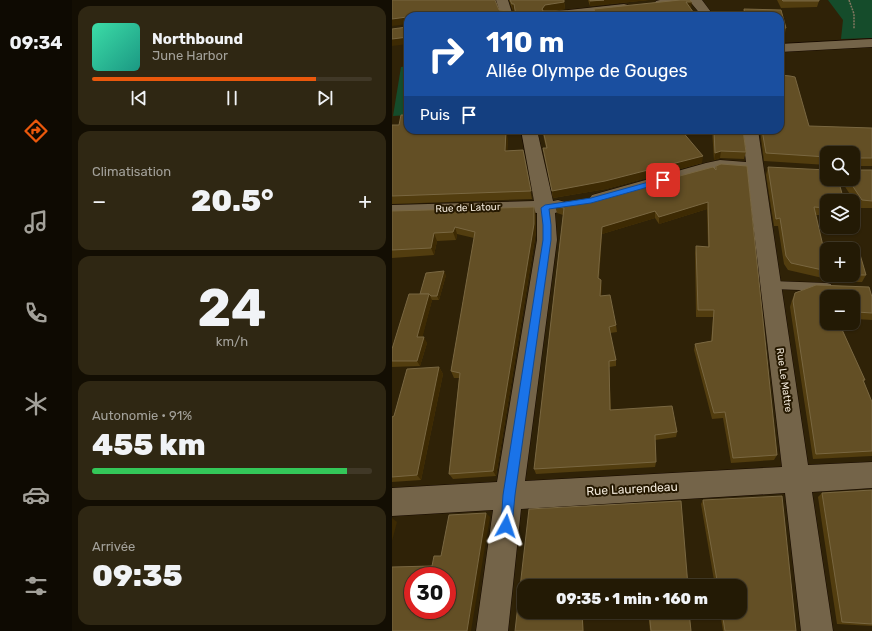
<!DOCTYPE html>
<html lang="fr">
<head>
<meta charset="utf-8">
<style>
  body { margin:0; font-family:Rubik,sans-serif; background:#2f2713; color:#f1f3f6; height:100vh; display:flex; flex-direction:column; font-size:15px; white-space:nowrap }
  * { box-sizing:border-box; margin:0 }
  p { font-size:13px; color:#a3a19a }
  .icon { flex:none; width:22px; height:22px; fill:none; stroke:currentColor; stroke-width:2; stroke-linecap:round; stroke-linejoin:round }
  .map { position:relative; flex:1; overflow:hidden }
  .side { display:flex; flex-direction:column; gap:6px; padding:6px; background:#130e03; width:320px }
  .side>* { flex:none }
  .hud { position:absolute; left:12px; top:12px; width:380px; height:122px; border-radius:12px; box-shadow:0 1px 3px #0004,0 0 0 1px #403827; background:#1a4fa0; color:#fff; overflow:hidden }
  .tools { position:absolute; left:428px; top:146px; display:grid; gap:8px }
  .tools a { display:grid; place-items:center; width:40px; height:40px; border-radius:8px; background:#231a05; box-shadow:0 1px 3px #0004,0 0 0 1px #403827; font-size:20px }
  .speed { position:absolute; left:12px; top:567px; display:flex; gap:8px; font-size:20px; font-weight:700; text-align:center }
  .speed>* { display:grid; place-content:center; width:52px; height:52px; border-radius:50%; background:#231a05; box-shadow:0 1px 3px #0004,0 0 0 1px #403827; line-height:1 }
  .speed .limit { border:6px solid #d22; background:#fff; color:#111 }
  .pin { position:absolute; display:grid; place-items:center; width:34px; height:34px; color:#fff; margin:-17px; border-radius:8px; box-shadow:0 2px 6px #0006 }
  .me { position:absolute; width:44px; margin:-22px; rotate:5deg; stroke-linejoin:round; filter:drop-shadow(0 0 3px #0008) }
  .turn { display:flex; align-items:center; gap:14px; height:84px; padding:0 16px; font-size:18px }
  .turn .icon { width:52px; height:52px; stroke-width:2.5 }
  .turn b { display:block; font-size:28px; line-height:34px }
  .then { display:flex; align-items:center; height:38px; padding:0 16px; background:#0003; gap:8px; font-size:15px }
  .big { font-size:30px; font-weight:800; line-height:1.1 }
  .side .card { flex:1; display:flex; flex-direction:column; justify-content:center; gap:6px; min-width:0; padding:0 14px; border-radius:12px; background:#2f2713 }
  .side .dial { align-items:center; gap:0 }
  .dial b { font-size:52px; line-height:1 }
  .song { display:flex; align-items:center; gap:12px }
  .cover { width:48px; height:48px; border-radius:6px; background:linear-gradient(135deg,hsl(160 70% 55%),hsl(170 70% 35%)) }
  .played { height:4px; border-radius:2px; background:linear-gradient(90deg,#ea580c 80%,#403827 80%) }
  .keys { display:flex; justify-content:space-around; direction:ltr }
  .heat { display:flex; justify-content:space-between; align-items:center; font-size:22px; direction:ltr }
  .charge { height:6px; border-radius:3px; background:linear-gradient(90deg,#34c759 91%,#403827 0) }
  .trip { position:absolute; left:125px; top:579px; width:230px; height:40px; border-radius:12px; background:#231a05; box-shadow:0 1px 3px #0004,0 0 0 1px #403827; font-weight:800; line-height:40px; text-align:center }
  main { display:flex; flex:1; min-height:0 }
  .tabs { display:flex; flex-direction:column; width:72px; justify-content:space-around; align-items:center; background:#0e0a02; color:#a3a19a }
  .tabs .icon { width:28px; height:28px }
  .tabs .selected { color:#ea580c }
  .tabs b { font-size:18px; color:#f1f3f6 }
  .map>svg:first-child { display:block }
  .green { fill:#154c2b }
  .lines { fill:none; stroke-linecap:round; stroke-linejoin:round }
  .service-casing { stroke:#170a00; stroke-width:1 }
  .minor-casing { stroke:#170a00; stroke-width:1 }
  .path { stroke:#827761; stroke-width:1.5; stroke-dasharray:2 1; stroke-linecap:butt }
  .service { fill:#746449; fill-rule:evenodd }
  .minor { fill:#746449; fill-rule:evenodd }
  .wall { fill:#523d0f }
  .shaded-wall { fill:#3d2a03 }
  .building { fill:#634f25; stroke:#796741; fill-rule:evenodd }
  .route { fill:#1a73e8; stroke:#114b97 }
  .labels { text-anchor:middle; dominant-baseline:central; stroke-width:4; stroke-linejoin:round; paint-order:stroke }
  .street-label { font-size:10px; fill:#f0e7d8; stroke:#251800 }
  .near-street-label { font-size:12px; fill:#f0e7d8; stroke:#251800 }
</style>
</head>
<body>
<main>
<nav class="tabs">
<b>09:34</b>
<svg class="icon selected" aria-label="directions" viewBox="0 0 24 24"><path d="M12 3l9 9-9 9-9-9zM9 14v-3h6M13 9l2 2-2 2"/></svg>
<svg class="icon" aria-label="music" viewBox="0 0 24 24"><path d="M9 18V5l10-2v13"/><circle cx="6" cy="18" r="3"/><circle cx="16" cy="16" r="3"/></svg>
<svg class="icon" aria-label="phone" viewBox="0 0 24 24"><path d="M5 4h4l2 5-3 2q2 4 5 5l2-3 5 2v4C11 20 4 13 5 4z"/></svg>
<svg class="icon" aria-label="climate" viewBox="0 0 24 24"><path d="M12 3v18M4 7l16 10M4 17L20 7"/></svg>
<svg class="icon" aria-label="car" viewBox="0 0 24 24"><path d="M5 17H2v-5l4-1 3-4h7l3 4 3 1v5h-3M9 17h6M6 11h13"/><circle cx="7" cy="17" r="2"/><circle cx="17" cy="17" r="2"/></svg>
<svg class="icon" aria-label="filters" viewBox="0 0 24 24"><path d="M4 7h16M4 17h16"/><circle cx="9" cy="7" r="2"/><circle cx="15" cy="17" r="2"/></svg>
</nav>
<section class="side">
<div class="card">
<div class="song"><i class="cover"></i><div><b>Northbound</b><p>June Harbor</p></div></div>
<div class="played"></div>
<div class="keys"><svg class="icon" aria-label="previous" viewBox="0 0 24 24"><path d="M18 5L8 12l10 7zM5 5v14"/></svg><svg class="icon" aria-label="pause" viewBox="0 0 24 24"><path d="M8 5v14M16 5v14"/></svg><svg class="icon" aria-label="next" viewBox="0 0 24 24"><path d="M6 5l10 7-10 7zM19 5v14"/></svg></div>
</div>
<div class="card"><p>Climatisation</p>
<div class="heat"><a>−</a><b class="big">20.5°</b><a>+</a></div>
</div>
<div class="card dial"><b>24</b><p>km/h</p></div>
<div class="card"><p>Autonomie · 91%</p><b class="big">455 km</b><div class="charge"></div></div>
<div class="card"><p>Arrivée</p><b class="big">09:35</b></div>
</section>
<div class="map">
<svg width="480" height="631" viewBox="0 0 480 631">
  <rect width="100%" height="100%" fill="#2f2207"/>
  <!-- green -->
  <g class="green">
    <polygon points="436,0 480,0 480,38 449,39 451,20"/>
    <polygon points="16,66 16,115 1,116 9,67"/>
  </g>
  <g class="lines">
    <!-- service casing -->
    <g class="service-casing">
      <polygon id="service" points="380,281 435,283 439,284 440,287 439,290 435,291 380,289 376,288 375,285 376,282"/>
    </g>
    <!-- minor casing -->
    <g class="minor-casing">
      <g id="minor">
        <polygon points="104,0 116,0 121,16 109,16"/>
        <polygon points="268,0 310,0 322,16 310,16 300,4 268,8 264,7 262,4 264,1"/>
        <polygon points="232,4 236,5 238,8 236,11 192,16 152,16 154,13 158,12"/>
        <polygon points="480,39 480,47 388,52 388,44"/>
        <polygon points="129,130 145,130 161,201 166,200 173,202 175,206 173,210 163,213 165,240 133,481 390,467 355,172 328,170 317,173 206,205 200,203 197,199 200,195 314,163 328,160 354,162 350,130 366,130 416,465 480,462 480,488 420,492 441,631 409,631 393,493 129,509 116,631 84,631 101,510 0,516 0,488 105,482 145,240 145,213 133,212 0,217 0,205 142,201"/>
      </g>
    </g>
    <!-- path -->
    <polyline class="path" points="457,0 462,14 462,29"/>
    <!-- service -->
    <use href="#service" class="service"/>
    <!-- minor -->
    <use href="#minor" class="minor"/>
  </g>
  <!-- wall -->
  <g class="wall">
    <polygon points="117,0 172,0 173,9 161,11 176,16 124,16 123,11 121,11"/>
    <polygon points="196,0 257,0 198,6"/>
    <polygon points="385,0 427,0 427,1 425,7 389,8"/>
    <polygon points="202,9 299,9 304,16 202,16"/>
    <polygon points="352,9 389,10 394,28 392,38 388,38 388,16 351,16"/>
    <polygon points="0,125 74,130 74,134 116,139 115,151 131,150 140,199 0,204"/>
    <polygon points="417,126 480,128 480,166 463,166 463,170 480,170 480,208 467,208 448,179 461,179 461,153 435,153 435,165 372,161 368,130 388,130"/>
    <polygon points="150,130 289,130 310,163 214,189 161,198 151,148 154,148"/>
    <polygon points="320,130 351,130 354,152 352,159 328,158 322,160"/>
    <polygon points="324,166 385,455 382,460 339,463 331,418 320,419 302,350 303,344 319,341 321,317 304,317 303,253 304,246 316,247 315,209 267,224 263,218 210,234 207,279 209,280 209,296 224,325 225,332 218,333 224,360 224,366 217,367 219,410 285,432 284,437 263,440 264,462 263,467 144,474 142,469 171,215 165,213 163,206 214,196 323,169"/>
    <polygon points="376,167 435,201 435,215 423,215 431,246 435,249 435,275 461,275 461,250 474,275 470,282 448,282 396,270 392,264 386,226 382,226 374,175"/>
    <polygon points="0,211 144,215 144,232 104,476 61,479 57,474 67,378 62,378 59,371 82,238 65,234 64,240 45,241 42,255 0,258"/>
    <polygon points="54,275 47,300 40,300 30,337 35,343 28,366 0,367 0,349 28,294"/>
    <polygon points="403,293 480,297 480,320 464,319 462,323 461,323 461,297 435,297 473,380 471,382 480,402 480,456 421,459 398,307 400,300"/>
    <polygon points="47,367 51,374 29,480 0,482 0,417 2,416"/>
    <polygon points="480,490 480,626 445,624 426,497 430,493"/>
    <polygon points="311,500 404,631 331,631 328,612 348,612 348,586 323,586 309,504"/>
    <polygon points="256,612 297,612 299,631 258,631"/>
  </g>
  <!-- shaded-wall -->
  <g class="shaded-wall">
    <polygon points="212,0 257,0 198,6 198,1"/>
    <polygon points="172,2 173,9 154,12 150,16 150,9 153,5"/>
    <polygon points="294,2 300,2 299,9"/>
    <polygon points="120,4 122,4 123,11 121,11"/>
    <polygon points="15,17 16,24 0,26 0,19"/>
    <polygon points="16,37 16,44 0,46 0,39"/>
    <polygon points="71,130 74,130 73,142 71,134"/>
    <polygon points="114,131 116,139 115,158 113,151"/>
    <polygon points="329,151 328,158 322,160 323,153"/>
    <polygon points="311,156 310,163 214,189 161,198 160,191"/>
    <polygon points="316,202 315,209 267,224 267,217"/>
    <polygon points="142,207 144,215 144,232 104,476 101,471"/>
    <polygon points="263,211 263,218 210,234 206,285 206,278 210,227"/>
    <polygon points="63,227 65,234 64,240 61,232"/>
    <polygon points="42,233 45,241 42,255 39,248"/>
    <polygon points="52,271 54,275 47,300 45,296"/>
    <polygon points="209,280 210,287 209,303 208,296"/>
    <polygon points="37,294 40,300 29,343 25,337"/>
    <polygon points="32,337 35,343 28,366 25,361"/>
    <polygon points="47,367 51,374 29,480 25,475"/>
    <polygon points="94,513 98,517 79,631 75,631"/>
    <polygon points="0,518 5,522 0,541"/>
    <polygon points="190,612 191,612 192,631 191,631"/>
  </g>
  <!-- building -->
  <g class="building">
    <polygon points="0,0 103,0 107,10 117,11 117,16 16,16 16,37 0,39 0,29 15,27 15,17 0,19"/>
    <polygon points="118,0 172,0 172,2 153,5 150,9 151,11 175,11 176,16 124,16 122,4 120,4"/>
    <polygon points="198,0 212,0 198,1"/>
    <polygon points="288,0 298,0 300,2 294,2 304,16 204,16 202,9"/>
    <polygon points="390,0 427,0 427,1 391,1"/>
    <polygon points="352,9 389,10 394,28 388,28 388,16 353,16"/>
    <polygon points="388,75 398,76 403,77 417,126 480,128 480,158 463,158 463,170 480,170 480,201 470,200 456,179 461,179 461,153 438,153 437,151 438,153 435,153 435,157 374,153 370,130 388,130"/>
    <polygon points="9,115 16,115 16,130 71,130 71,134 114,131 113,151 131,150 139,191 0,196 0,125 7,125"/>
    <polygon points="151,130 289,130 311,156 213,181 160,191 151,148 155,148"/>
    <polygon points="322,130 351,130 354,152 329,151 323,153"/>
    <polygon points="329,164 355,166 385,455 341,458 333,412 322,413 303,344 320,341 322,310 306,310 304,246 317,247 316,202 267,217 263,211 210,227 206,278 209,280 208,296 218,295 224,325 217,327 224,360 217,361 218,410 280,406 285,432 263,435 264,462 142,469 172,208 163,206 214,196 321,167 324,170 324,166"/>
    <polygon points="376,167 435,170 435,179 446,179 452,201 435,201 435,208 422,207 431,246 449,247 449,249 435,249 435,271 399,263 394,256 388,218 384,219"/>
    <polygon points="142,207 142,224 101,471 57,474 68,373 59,371 83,232 63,227 61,232 42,233 39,248 0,250 0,211"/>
    <polygon points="461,250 467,251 474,275 461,275"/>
    <polygon points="52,271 45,296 39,296 37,294 28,294 34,273"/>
    <polygon points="424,285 477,287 480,297 480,313 465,312 466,316 461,316 461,297 435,297 435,323 447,323 473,380 471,380 480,402 480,451 424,454 401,301 403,293"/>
    <polygon points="17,294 37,294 25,337 32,337 25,361 0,361 0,349"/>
    <polygon points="47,367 25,475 0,477 0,417 2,416 15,369"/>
    <polygon points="480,490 480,624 450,622 430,493"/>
    <polygon points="390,496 404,631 333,631 330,612 348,612 348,586 326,586 311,500"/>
    <polygon points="289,501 296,586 132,586 132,612 190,612 191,631 123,631 137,509"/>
    <path d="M94,513L75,631H0V567L40,566L42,556H49L57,515ZM21,576H55V610H21Z"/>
    <polygon points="257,612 297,612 299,631 259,631"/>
  </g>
  <!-- route -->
  <polygon class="route" points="271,178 274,178 274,182 199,203 157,209 159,225 159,240 123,495 120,526 119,530 114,532 110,530 109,526 111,495 151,240 151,225 149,208 153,205 199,198"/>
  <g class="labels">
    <!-- street labels -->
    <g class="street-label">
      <text transform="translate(76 208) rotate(-2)">Rue de Latour</text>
      <text transform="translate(392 380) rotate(82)">Rue Le Mattre</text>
    </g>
    <!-- near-street labels -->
    <g class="near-street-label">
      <text transform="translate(240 489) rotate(-3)">Rue Laurendeau</text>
    </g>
  </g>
</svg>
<div class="tools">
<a><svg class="icon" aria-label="search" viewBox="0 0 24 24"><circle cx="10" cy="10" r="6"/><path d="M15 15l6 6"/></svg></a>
<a><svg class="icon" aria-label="layers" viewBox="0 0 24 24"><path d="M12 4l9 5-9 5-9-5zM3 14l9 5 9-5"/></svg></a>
<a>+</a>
<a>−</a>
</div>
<div class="speed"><div class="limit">30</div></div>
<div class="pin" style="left:271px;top:180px;background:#d93025"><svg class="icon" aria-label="arrive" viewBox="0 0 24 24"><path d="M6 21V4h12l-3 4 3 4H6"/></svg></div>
<svg class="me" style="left:114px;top:526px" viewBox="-20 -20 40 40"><path d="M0-17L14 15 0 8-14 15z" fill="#1a73e8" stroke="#fff" stroke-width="4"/></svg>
<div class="trip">09:35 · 1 min · 160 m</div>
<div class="hud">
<div class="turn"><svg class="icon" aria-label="right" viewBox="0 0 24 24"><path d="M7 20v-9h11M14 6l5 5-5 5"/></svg><div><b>110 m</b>Allée Olympe de Gouges</div></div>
<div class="then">Puis<svg class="icon" aria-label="arrive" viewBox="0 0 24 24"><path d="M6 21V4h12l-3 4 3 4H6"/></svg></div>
</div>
</div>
</main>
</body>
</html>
